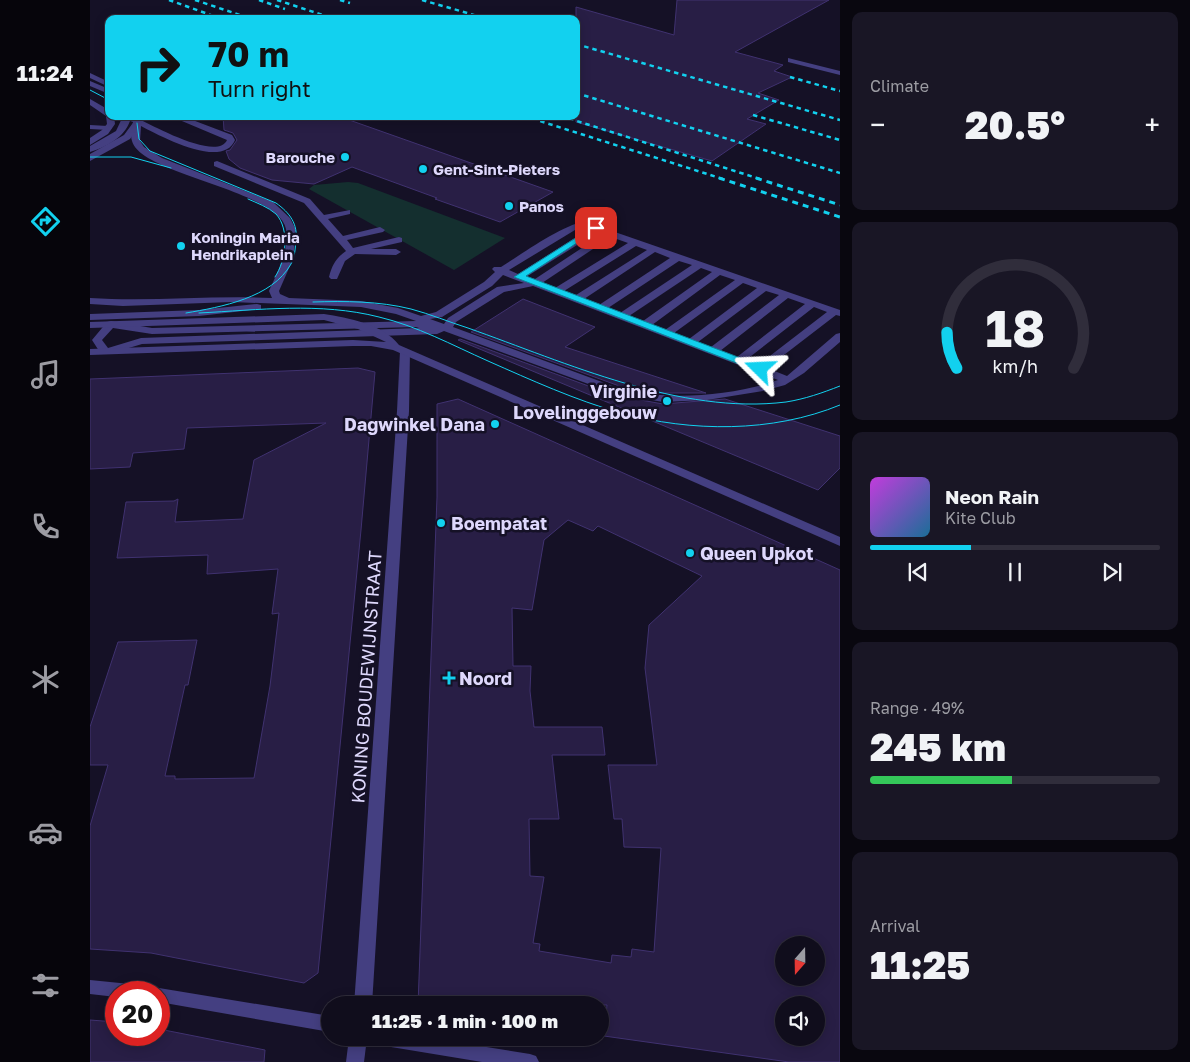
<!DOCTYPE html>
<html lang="en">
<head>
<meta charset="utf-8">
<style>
  body { margin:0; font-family:"Golos Text",sans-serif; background:#191625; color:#f1f3f6; height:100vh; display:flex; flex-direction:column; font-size:19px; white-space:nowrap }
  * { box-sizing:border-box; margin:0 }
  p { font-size:16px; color:#9c9ca3 }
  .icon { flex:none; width:28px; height:28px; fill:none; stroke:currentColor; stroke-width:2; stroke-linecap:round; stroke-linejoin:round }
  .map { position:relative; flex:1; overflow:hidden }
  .details { display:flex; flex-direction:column; gap:12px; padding:12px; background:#09070f; width:350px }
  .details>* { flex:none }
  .hud { position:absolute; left:15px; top:15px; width:475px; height:105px; border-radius:10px; box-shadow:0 2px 12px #0003,0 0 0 1px #302d3b; background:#12d1ef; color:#111; overflow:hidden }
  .needle { width:32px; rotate:200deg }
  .fabs { position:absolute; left:685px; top:936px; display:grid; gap:10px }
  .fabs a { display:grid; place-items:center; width:50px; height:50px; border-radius:50%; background:#100d1c; box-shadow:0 2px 12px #0003,0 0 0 1px #302d3b; font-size:25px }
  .speed { position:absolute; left:15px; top:981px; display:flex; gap:10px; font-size:25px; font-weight:700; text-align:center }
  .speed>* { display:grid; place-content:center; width:65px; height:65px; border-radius:50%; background:#100d1c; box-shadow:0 2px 12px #0003,0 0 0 1px #302d3b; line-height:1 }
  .speed .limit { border:8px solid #d22; background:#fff; color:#111 }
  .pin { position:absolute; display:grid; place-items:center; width:42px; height:42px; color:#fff; margin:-21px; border-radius:10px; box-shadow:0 2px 8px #0006 }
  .me { position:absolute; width:55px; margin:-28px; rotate:291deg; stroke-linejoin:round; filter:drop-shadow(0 0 4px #0008) }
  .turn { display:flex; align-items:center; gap:18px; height:105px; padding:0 20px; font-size:22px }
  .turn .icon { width:65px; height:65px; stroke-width:2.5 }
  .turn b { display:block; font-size:35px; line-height:42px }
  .big { font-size:38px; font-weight:800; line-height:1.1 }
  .details .card { flex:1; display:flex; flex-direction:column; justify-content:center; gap:8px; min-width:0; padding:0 18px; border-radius:10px; background:#191625 }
  .details .dial { align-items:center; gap:0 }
  .dial svg { height:130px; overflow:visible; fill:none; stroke:#302d3b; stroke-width:7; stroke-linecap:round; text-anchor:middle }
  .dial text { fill:#f1f3f6; stroke:none }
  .song { display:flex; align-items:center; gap:15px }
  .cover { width:60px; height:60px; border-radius:8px; background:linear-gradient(135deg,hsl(290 70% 55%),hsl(200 70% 35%)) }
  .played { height:5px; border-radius:2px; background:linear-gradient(90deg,#12d1ef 35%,#302d3b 35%) }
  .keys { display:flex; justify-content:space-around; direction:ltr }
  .heat { display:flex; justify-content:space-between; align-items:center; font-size:28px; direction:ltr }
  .charge { height:8px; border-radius:4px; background:linear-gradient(90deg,#34c759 49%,#302d3b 0) }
  .trip { position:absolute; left:231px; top:996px; width:288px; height:50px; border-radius:25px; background:#100d1c; box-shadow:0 2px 12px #0003,0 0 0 1px #302d3b; font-weight:800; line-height:50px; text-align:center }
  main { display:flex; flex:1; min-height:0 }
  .menu { display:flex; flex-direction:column; width:90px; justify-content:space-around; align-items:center; background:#06050b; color:#9c9ca3 }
  .menu .icon { width:35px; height:35px }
  .menu .selected { color:#12d1ef }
  .menu b { font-size:22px; color:#f1f3f6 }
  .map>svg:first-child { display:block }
  .green { fill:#142f2f }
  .building { fill:#281e45; stroke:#403270; fill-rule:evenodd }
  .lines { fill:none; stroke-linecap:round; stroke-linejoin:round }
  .service { fill:#443f81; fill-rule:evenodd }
  .minor { fill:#443f81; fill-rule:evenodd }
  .tertiary { fill:#443f81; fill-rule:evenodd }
  .tram { stroke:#12d1ef; stroke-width:1 }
  .rail-far1 { stroke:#12d1ef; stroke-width:2.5; stroke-dasharray:4.5 4; stroke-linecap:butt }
  .rail { stroke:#12d1ef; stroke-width:3; stroke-dasharray:6 5; stroke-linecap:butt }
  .route { fill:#12d1ef; stroke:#0c889b }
  .poi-dot { fill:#12d1ef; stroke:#151126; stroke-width:2 }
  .labels { text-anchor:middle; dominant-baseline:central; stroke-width:5; stroke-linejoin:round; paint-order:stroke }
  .far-poi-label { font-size:15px; font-weight:bold; fill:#ded8fc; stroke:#151126; text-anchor:start }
  .poi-label { font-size:18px; font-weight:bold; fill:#ded8fc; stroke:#151126; text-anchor:start }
  .street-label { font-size:18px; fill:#ded8fc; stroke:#151126 }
</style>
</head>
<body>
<main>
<nav class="menu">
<b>11:24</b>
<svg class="icon selected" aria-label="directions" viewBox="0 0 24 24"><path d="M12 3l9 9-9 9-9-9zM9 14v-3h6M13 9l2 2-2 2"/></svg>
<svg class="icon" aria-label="music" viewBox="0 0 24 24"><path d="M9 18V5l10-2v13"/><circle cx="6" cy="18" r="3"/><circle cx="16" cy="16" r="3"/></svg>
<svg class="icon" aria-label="phone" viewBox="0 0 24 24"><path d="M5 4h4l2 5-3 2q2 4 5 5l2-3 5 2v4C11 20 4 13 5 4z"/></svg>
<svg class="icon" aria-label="climate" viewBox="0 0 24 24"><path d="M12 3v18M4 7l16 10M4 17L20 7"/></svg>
<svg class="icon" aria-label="car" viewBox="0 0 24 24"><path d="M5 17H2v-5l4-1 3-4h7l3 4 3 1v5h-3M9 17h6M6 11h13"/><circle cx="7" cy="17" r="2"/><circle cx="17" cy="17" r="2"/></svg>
<svg class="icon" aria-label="filters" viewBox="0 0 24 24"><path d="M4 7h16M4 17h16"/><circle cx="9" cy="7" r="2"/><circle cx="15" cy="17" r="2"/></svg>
</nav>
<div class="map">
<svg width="750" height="1062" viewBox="0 0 750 1062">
  <rect width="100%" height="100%" fill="#151126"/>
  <!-- green -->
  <polygon class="green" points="258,182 268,183 415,238 364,270 219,189 224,185"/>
  <!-- building -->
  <g class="building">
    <polygon points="587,0 739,0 645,52 693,65 684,71 702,77 668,93 689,100 657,119 676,124 622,161 486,122 486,7 584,35"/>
    <polygon points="133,116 248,116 463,192 410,222 345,199 347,198 262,167 224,184 182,180 150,168 139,159 136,151 140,150 147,140 143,133 134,130"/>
    <polygon points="433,299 505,327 475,347 616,393 569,393 532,387 381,332"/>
    <polygon points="370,339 523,395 573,404 635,399 750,436 750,468 728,490 368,340"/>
    <polygon points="268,368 285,372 271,530 228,973 214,983 61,953 0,949 0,826 18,765 0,765 0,727 28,642 107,640 98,685 95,685 75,776 85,776 85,779 164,778 180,686 189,613 182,614 188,569 117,574 118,555 27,558 36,502 84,501 88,499 85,522 153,519 164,460 236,423 97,428 94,449 43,453 40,467 0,469 0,379"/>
    <path d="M368,399L750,570V1062H699L514,1036L517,1005H328L347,497V404ZM478,520L503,531L508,526L612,576L559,625L555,668L567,765H518L524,819H532L534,847L571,848L564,952L542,949L541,957L522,955L521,963L449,951L450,944L443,943L454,877L440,876L439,819H469L462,755H515L512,727H444L440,691L441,666H423L422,608L442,610L454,540ZM694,945H726V978H694ZM694,1005H726V1038H694Z"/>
    <polygon points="0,1020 26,1022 26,1035 69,1035 69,1029 175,1050 174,1062 0,1062"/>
  </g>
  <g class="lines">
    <!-- service -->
    <g class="service">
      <polygon points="698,58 750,71 750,75 698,62"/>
      <polygon points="0,81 19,89 19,94 0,86"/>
      <path d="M33,116H51V120C65,127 128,161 137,140L80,116H92L142,135L145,140C133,170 70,136 51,126L50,141L54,147L72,158L183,202L200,218L206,230L203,259L189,291L190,294L199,298L271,301L308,308L331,316L346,312L394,282L405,272L402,269L404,267H411C432,254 474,223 498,221C508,221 516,225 522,231L750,310V316L746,315L677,368L697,376L746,334L750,333V342L714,373L695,385L673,391L617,400L573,402L523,393L354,331L347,334L52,344L19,354H11L2,340L17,322L21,321L62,328L326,321L306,314L271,307L142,302L33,306L0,304V298C61,302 121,295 182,298L179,291C187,273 200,249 196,229C189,190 51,175 42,141C40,136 42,128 43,122L40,121C34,138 16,147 0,152V146L26,131ZM498,227H502L428,274L419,270L485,230ZM508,232L513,234L445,279L436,277ZM521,237L538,243L465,288L452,283ZM546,246L557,250L486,295L474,291ZM565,252L580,258L509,305L494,299ZM589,261L602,265L530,313L518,308ZM611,268L622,272L553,321L539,316ZM413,275L434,283L407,287L358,318L354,324L340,319L352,317L402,286ZM630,275L645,280L575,330L562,325ZM653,283L667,288L599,339L584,333ZM443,286L688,380C642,396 578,401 531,389L363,327L366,322L414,292ZM676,291L689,295L621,347L608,342ZM698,298L715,304L647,357L630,351ZM724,307L737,312L668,365L656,360ZM326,327L329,328L51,338L18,348L12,340L23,328L62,334Z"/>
      <polygon points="0,125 18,126 22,128 18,130 0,129"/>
      <polygon points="167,304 171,305 171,309 109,316 0,320 0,314 109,310"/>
    </g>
    <!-- minor -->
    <g class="minor">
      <path d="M127,161L220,199L234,215L260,210V214L238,219L253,236L290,227L295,230L293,232L257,240L263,248L309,237L312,238V242L281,249H306L311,252L306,255L265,254L255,261L247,279H241L239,277C242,265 246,258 256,251L214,203L124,166V162Z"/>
      <polygon points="315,348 320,351 319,411 282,1005 264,1005 307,411 310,351"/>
      <polygon points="0,980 50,985 56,987 59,992 26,992 26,997 0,994"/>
      <polygon points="69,988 240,1016 240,1032 69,1002 69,992 62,992 63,990"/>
      <polygon points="259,1038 277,1038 274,1062 256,1062"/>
      <polygon points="286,1038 340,1038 440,1054 446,1056 449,1062 392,1062 295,1046 289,1044"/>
    </g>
    <!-- tertiary -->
    <g class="tertiary">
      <polygon points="0,73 19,82 19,87 0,78"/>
      <polygon points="0,99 19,110 19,116 24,116 25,124 18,134 0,145 0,138 12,130 17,124 16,116 0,105"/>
      <polygon points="48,116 56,116 40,139 0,161 0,154 34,135"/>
      <path d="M234,314C258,318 293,324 309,345L750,537V546L303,350L281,346H263L0,355V349L263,340L296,342L268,329L234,320L0,328V322Z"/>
    </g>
    <!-- tram -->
    <g class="tram">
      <polyline points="0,90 19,100"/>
      <path d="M47,123L49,139L60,151L186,203C200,213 208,224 206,241C205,249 205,257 201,264C182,298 131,307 96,313"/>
      <polyline points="0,157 41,157 81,168"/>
      <path d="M158,199C167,203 178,207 186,214C200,229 196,261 185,277"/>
      <path d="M223,302C255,301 289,301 321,309C340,314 359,322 378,328C477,363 590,415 696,402C715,399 732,393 750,386"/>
      <path d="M109,313C169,310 230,302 289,317C327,326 362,345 398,361C441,380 485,400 531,413C601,432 682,433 750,405"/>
    </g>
    <!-- rail-far1 -->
    <g class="rail-far1">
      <polyline points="79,0 132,19"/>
      <polyline points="105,0 162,19"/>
      <polyline points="169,0 195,9"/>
      <polyline points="187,0 245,19"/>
      <polyline points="250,0 260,3"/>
      <polyline points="332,0 398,19"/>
      <polyline points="486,44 750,120"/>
      <polyline points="700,77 750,91"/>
      <polyline points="486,93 750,173"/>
      <polyline points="663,115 750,140"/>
      <polyline points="434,116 633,179"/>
      <polyline points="471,116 670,179"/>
    </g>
    <!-- rail -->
    <g class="rail">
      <polyline points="629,178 750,217"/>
      <polyline points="666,178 750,205"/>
    </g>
  </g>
  <!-- route -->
  <polygon class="route" points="503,227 510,228 436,276 674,367 674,371 667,371 424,277"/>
  <!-- markers -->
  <g class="poi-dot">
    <circle cx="255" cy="157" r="5"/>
    <circle cx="333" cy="169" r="5"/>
    <circle cx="419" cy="206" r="5"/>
    <circle cx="91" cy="246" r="5"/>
    <circle cx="577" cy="401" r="5"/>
    <circle cx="405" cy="424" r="5"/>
    <circle cx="351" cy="523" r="5"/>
    <circle cx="600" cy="553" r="5"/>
    <path d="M356.5 670.5h5v5h5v5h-5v5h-5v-5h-5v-5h5z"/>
  </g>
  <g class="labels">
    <!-- far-poi labels -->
    <g class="far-poi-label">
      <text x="245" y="157" text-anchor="end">Barouche</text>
      <text x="343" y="169">Gent-Sint-Pieters</text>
      <text x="429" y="206">Panos</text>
      <text x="101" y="237">Koningin Maria<tspan x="101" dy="17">Hendrikaplein</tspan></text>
    </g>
    <!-- poi labels -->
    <g class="poi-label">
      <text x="567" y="391" text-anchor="end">Virginie<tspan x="567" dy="21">Lovelinggebouw</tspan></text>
      <text x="395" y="424" text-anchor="end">Dagwinkel Dana</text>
      <text x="361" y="523">Boempatat</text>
      <text x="610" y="553">Queen Upkot</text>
      <text x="369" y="678">Noord</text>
    </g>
    <!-- street labels -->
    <g class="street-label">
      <text transform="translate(276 677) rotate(-86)">KONING BOUDEWIJNSTRAAT</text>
    </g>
  </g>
</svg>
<div class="fabs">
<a><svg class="needle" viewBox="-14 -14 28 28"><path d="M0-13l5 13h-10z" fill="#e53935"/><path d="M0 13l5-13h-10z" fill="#9c9ca3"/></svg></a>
<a><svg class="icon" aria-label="sound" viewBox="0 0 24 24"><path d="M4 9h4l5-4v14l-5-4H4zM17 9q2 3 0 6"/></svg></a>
</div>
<div class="speed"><div class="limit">20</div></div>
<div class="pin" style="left:506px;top:228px;background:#d93025"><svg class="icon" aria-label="arrive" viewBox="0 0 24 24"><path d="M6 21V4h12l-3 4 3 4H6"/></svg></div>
<svg class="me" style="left:670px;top:369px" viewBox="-20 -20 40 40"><path d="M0-17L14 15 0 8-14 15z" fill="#12d1ef" stroke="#fff" stroke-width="4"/></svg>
<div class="trip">11:25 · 1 min · 100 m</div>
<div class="hud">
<div class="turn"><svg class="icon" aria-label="right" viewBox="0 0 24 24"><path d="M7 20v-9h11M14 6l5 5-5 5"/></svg><div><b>70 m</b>Turn right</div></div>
</div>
</div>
<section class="details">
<div class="card"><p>Climate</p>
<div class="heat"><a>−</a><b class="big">20.5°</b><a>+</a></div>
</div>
<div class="card dial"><svg viewBox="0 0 100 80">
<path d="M14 69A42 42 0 1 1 86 69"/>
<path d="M14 69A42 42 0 0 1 8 47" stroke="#12d1ef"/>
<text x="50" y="56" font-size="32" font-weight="700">18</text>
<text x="50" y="72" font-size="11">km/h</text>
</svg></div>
<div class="card">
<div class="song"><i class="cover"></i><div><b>Neon Rain</b><p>Kite Club</p></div></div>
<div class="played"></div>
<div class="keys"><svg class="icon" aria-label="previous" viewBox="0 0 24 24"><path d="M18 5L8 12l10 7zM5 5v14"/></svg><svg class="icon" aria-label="pause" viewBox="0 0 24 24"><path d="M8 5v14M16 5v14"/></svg><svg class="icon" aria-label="next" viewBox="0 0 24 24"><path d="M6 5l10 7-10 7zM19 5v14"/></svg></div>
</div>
<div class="card"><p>Range · 49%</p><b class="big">245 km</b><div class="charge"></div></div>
<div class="card"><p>Arrival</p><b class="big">11:25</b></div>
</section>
</main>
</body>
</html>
